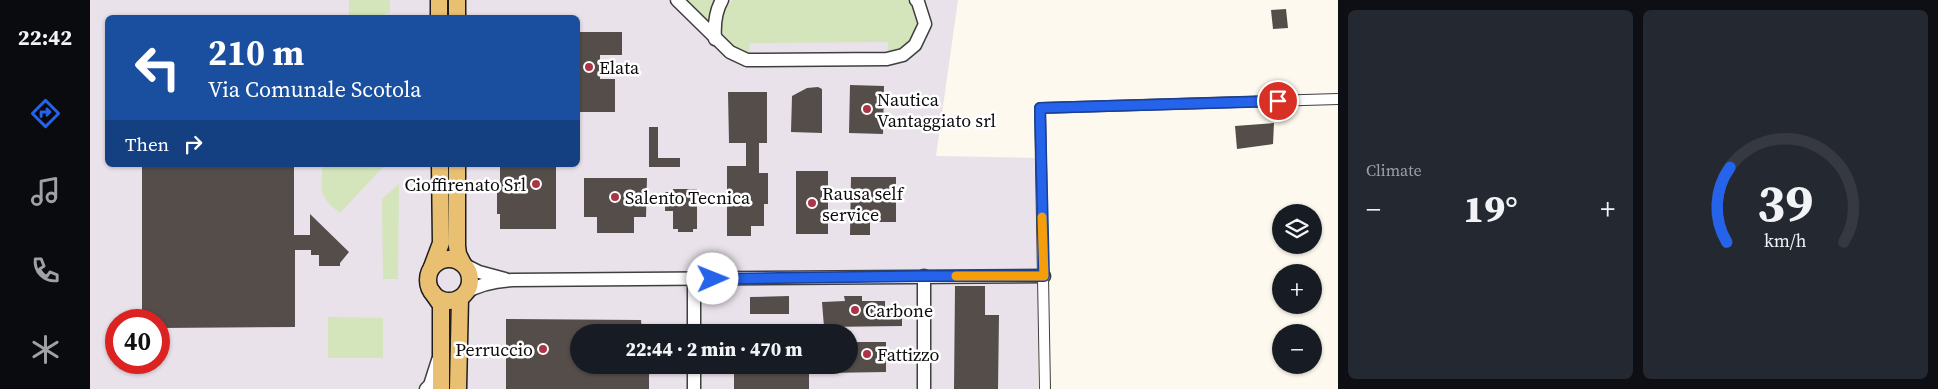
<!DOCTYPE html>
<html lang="en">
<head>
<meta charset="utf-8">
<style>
  body { margin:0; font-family:"Source Serif 4",serif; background:#242831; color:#f1f3f6; height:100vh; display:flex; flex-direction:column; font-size:19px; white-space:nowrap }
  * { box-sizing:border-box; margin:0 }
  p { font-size:16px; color:#9ea1a6 }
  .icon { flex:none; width:28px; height:28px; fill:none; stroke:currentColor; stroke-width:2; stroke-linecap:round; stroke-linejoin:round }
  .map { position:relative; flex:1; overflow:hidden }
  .details { display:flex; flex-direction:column; gap:10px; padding:10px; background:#0d0f14; width:600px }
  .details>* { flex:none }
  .banner { position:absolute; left:15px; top:15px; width:475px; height:152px; border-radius:8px; box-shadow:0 1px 4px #0004; background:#1a4fa0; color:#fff; overflow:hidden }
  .tools { position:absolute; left:1182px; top:204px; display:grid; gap:10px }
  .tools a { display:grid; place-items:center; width:50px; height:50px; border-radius:50%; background:#171b24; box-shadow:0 1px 4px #0004; font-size:25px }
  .speed { position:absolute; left:15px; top:309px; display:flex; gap:10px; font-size:25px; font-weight:700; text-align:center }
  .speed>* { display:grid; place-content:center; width:65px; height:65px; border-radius:50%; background:#171b24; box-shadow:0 1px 4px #0004; line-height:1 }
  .speed .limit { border:8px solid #d22; background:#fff; color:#111 }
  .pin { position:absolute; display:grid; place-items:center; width:42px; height:42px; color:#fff; margin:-21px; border:2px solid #fff; border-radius:50%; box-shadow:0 1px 5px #0007 }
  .me { position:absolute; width:55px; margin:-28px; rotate:89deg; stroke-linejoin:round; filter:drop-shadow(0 0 4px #0008) }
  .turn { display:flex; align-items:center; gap:18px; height:105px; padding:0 20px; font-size:22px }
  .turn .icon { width:65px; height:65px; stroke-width:2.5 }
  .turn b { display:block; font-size:35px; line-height:42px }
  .then { display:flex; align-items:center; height:48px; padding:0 20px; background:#0003; gap:10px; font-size:19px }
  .big { font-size:38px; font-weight:800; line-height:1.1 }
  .details .widget { flex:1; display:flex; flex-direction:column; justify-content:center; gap:8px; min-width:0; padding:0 18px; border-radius:8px; background:#242831 }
  .details .dial { align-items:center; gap:0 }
  .dial svg { height:130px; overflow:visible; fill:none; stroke:#363941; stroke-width:7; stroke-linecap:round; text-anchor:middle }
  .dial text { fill:#f1f3f6; stroke:none }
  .heat { display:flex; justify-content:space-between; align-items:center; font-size:28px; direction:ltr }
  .details .tiles { flex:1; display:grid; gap:10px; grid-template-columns:repeat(2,1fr) }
  .trip { position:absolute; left:480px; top:324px; width:288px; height:50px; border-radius:25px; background:#171b24; box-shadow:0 1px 4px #0004; font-weight:800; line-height:50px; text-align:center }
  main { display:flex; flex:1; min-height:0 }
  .menu { display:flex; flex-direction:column; width:90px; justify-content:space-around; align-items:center; background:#090b0e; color:#9ea1a6 }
  .menu .icon { width:35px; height:35px }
  .menu .active { color:#2563eb }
  .menu b { font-size:22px; color:#f1f3f6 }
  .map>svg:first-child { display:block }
  .industrial { fill:#e9e2ea; fill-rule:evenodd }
  .green { fill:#d4e4bb }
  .building { fill:#544d4a }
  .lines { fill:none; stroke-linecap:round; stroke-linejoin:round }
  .minor-casing { stroke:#3f3f3f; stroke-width:12 }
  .tertiary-casing { stroke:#3f3f3f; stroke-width:15 }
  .primary-casing { stroke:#1d1d1d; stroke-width:19 }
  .minor { stroke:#fff; stroke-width:10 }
  .tertiary { stroke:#fff; stroke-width:12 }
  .primary { stroke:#e9c072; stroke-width:16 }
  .route-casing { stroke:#184099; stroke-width:12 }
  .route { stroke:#2563eb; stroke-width:9 }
  .slow { stroke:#f59e0b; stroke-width:9 }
  .poi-dot { fill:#ad3446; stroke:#fff; stroke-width:2 }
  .labels { text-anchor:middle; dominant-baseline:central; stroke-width:5; stroke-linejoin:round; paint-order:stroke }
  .poi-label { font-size:18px; fill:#0c0c0c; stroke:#fff; text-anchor:start }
</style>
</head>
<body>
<main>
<nav class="menu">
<b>22:42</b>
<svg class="icon active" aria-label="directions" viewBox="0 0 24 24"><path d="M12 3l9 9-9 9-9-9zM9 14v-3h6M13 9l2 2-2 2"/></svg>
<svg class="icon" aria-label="music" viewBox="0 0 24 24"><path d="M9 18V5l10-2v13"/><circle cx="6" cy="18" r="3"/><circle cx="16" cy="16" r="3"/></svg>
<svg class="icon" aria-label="phone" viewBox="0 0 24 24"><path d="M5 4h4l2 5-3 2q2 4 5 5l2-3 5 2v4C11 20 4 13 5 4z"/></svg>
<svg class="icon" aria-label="climate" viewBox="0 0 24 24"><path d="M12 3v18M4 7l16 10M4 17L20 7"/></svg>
</nav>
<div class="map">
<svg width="1248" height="389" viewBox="0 0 1248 389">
  <rect width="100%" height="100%" fill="#fdf9ee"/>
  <!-- industrial -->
  <path class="industrial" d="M0,0H868L846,156L948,158L951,294L948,302V389H0ZM18,18H488V165H18ZM26,320H69V362H26ZM489,332H759V365H489Z"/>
  <!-- green -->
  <g class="green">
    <polygon points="259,0 300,0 300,12 288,17 259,17"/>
    <polygon points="595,0 627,0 622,8 620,25"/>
    <path d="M643,0H818L828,16V26L818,45L811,50L798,53V42L660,43L659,53C632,48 620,19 643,0Z"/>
    <path d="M232,165H294V166L250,213C227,194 232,193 232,165Z"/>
    <polygon points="309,184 308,279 293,279 292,199"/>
    <polygon points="238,317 293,318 293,358 238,358"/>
  </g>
  <!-- building -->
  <g class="building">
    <polygon points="1196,9 1198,28 1183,29 1181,10"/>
    <polygon points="488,32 532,32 532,55 510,55 510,79 525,79 525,112 488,112"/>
    <polygon points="760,85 794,86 793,134 759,133"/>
    <polygon points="728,87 732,89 732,133 701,132 702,96 717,88"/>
    <polygon points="638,92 677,92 677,143 669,143 669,173 678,173 678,204 674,204 674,226 661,226 661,236 637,236 637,166 656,166 656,143 639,143"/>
    <polygon points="1184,123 1183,144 1147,149 1145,126"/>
    <polygon points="559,127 568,127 568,158 590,158 590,167 559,167"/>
    <polygon points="52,165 204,165 204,235 220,235 220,214 259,252 250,263 250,266 229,266 229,255 221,255 221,250 205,250 205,327 69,328 69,320 52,320"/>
    <polygon points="410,165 466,165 466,229 410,229 410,214 407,214 407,182 410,182"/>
    <rect x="706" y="171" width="32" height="63"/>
    <polygon points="761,177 806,177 806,222 780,222 780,235 760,235"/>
    <polygon points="494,178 557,178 556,217 544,217 544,233 507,233 507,217 494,217"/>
    <polygon points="583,189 607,189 607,229 603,229 603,232 588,232 588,229 583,229 583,211 575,211 575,192 583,192"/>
    <polygon points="865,286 895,286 895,315 909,315 908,389 864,389"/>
    <polygon points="699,296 699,314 660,314 660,297"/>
    <polygon points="754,296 772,296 772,301 795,301 795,308 798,308 798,313 812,313 812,326 734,327 732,302 755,301"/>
    <polygon points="416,319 551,320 552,332 489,332 489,365 562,365 559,375 559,389 416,389"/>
    <polygon points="759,342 796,342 796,372 735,373 735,365 759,365"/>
    <polygon points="644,365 707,365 707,370 719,370 719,389 644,389"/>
  </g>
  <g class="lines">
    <!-- minor casing -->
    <g class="minor-casing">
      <polyline id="minor" points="955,389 950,108 1248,99"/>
    </g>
    <!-- tertiary casing -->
    <g class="tertiary-casing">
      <g id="tertiary">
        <polyline points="587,0 640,52 657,60 797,59 813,55 825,45 835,24 828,2 826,0"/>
        <path d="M625,39C624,25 625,12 632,0"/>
        <polyline points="373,264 389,272 415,279"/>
        <polyline points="604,279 604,332"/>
        <path d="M375,293C389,284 406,281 422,280L954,276"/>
        <polyline points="604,365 604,389"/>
        <polyline points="336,389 340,385 348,360"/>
        <polyline points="834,389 834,276"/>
      </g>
    </g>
    <!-- primary casing -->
    <g class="primary-casing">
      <g id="primary">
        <polyline points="367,0 367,18"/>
        <polyline points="349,18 349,0"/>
        <polyline points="367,165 367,246 368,254 373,264"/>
        <circle cx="359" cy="280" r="21"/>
        <polyline points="342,267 351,243 350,165"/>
        <polyline points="342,292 351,305 351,389"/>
        <polyline points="368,389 370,298"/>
      </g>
    </g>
    <!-- minor -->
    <use href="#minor" class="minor"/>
    <!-- tertiary -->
    <use href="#tertiary" class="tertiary"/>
    <!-- primary -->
    <use href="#primary" class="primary"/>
  </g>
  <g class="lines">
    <!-- route casing -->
    <g class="route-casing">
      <polyline id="route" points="623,279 834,276 954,276 950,108 1188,101"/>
    </g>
    <!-- route -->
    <use href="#route" class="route"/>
    <!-- slow -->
    <polyline class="slow" points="866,276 954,276 952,217"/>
  </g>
  <!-- markers -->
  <g class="poi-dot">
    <circle cx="499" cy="67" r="5"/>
    <circle cx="777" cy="109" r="5"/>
    <circle cx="446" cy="184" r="5"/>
    <circle cx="525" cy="197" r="5"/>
    <circle cx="722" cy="203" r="5"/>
    <circle cx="765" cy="310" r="5"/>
    <circle cx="453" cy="349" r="5"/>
    <circle cx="777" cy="354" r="5"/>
  </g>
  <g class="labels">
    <!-- poi labels -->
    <g class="poi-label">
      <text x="509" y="67">Elata</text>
      <text x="787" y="99">Nautica<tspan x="787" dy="21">Vantaggiato srl</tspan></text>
      <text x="436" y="184" text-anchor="end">Cioffirenato Srl</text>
      <text x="732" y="193">Rausa self<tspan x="732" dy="21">service</tspan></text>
      <text x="535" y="197">Salento Tecnica</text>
      <text x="775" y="310">Carbone</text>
      <text x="443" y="349" text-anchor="end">Perruccio</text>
      <text x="787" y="354">Fattizzo</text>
    </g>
  </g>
</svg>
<div class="tools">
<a><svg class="icon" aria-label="layers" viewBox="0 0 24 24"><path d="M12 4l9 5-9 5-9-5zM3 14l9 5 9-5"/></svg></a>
<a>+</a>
<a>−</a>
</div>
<div class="speed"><div class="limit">40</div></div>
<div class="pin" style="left:1188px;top:101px;background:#d93025"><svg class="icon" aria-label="arrive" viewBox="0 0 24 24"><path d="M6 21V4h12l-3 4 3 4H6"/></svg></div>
<svg class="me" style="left:623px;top:279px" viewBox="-20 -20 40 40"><circle r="19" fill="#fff"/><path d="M0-13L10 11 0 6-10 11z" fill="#2563eb"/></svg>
<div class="trip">22:44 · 2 min · 470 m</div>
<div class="banner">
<div class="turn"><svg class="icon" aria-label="left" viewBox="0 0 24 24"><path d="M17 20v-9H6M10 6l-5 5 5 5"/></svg><div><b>210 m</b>Via Comunale Scotola</div></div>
<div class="then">Then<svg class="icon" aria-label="right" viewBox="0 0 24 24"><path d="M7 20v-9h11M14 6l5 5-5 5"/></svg></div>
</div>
</div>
<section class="details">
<div class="tiles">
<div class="widget"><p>Climate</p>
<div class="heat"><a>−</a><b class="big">19°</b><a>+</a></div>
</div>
<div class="widget dial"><svg viewBox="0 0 100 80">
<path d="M14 69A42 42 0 1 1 86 69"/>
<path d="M14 69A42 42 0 0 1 16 23" stroke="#2563eb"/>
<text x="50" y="56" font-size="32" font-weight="700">39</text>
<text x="50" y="72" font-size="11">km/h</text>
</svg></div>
</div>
</section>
</main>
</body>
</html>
